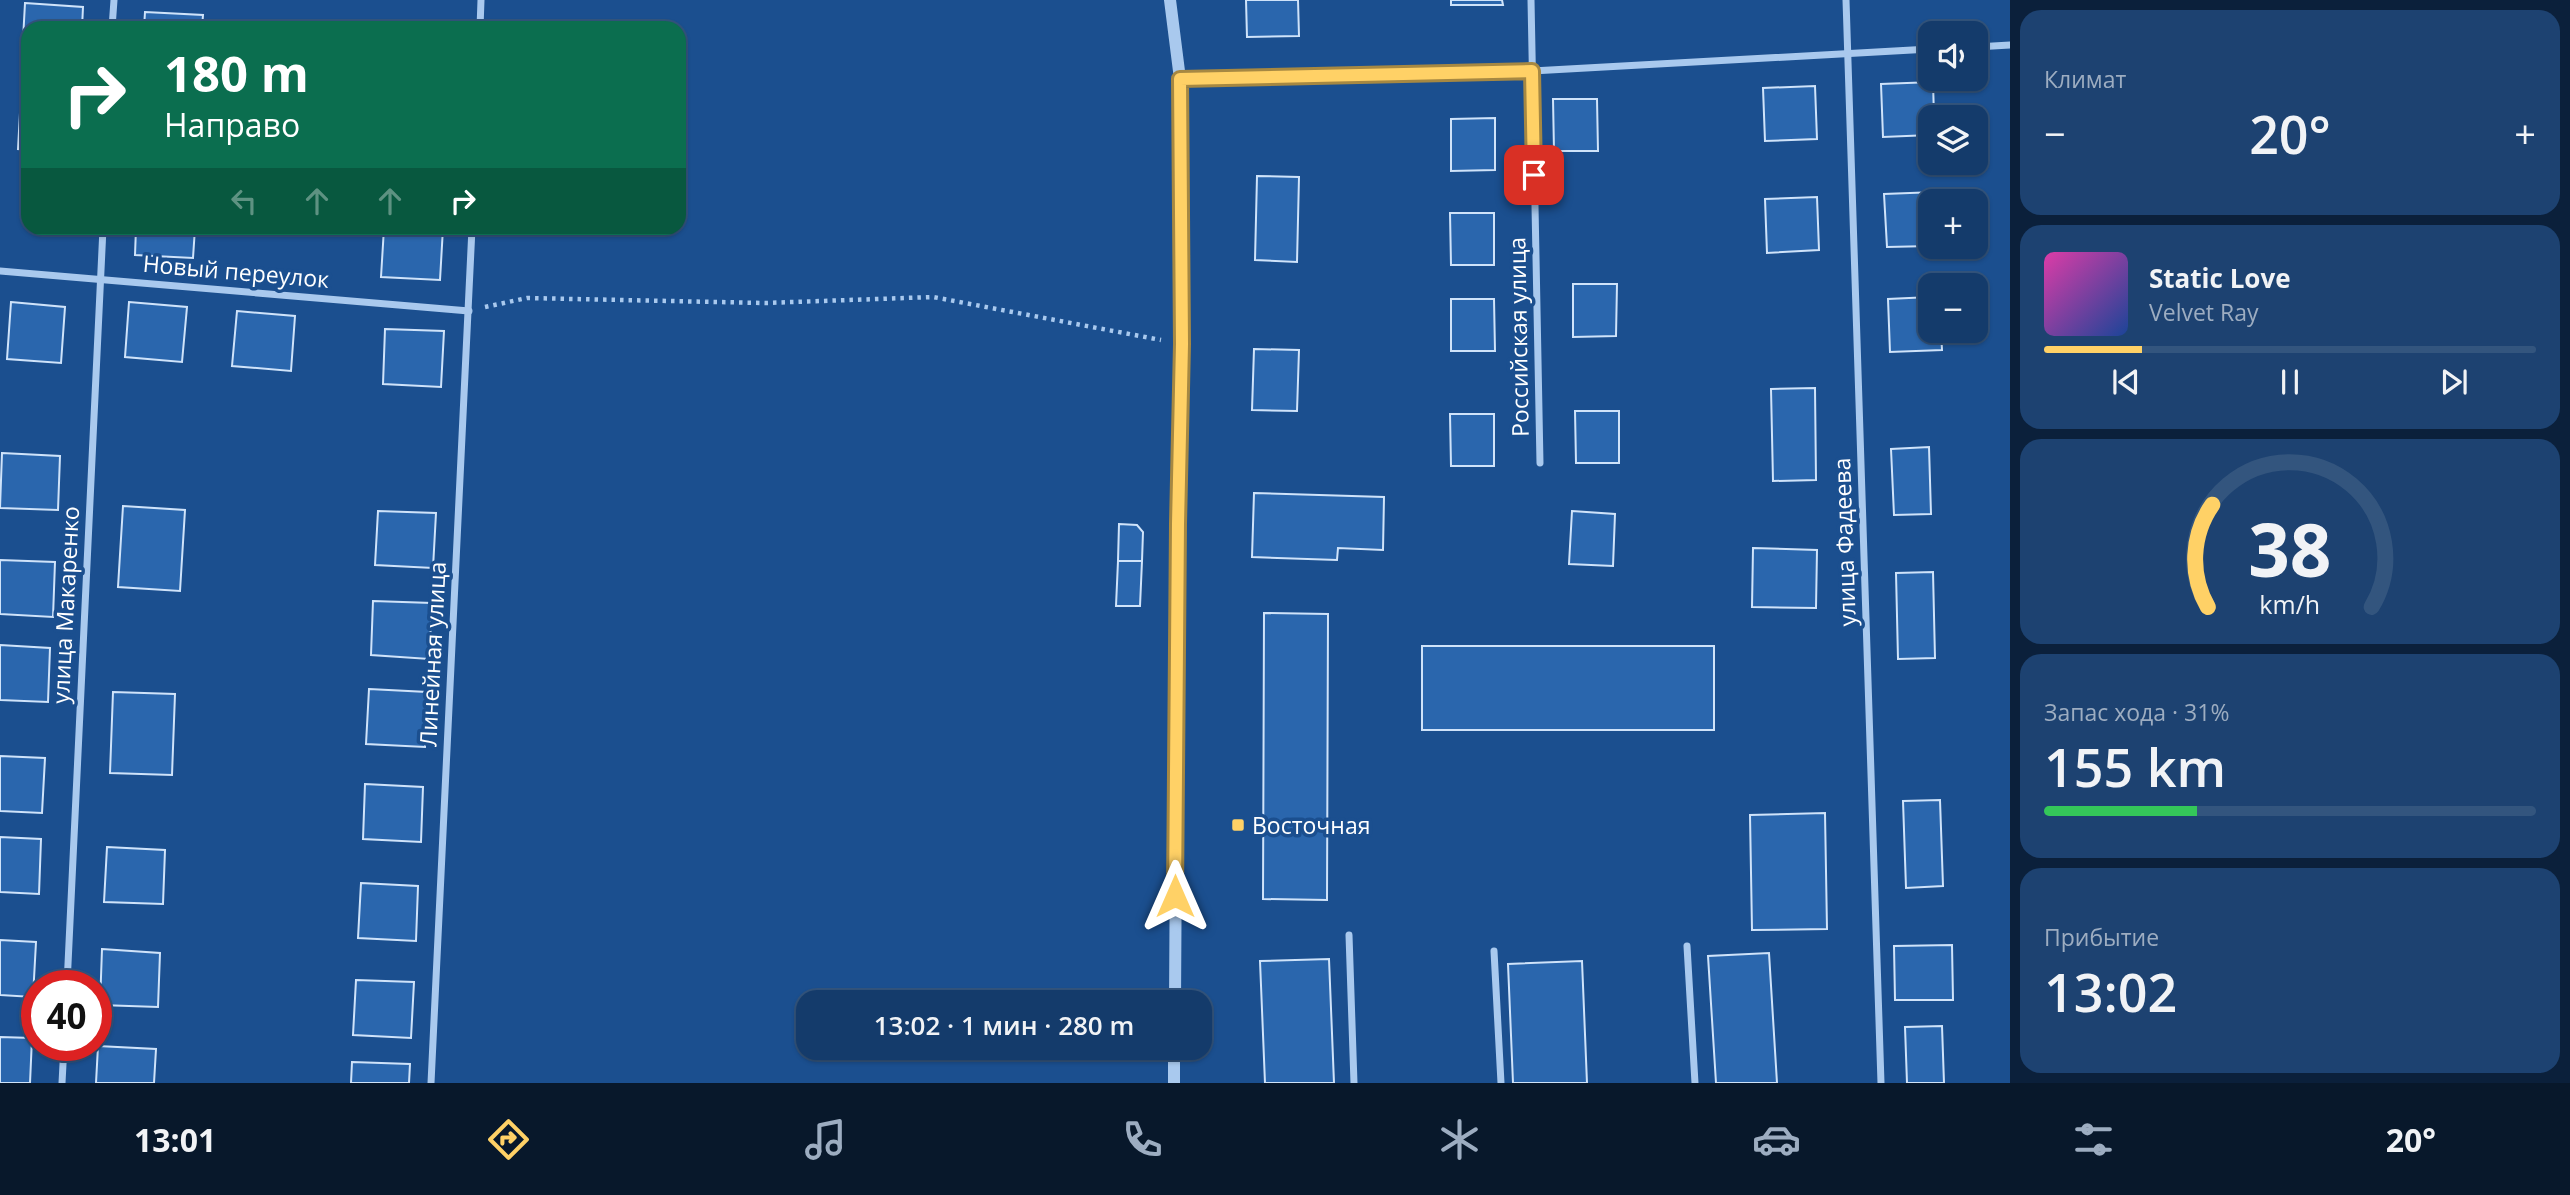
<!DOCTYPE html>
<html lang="ru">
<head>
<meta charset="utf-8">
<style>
  body { margin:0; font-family:"Open Sans",sans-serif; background:#1d4271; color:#f1f3f6; height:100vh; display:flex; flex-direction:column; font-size:26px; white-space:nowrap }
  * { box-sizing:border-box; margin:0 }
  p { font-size:23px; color:#9dadc1 }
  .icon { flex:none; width:38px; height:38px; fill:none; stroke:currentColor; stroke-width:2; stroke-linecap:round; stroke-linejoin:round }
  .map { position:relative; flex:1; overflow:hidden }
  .panel { display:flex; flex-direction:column; gap:10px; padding:10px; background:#0b203b; width:560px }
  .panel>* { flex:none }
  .hud { position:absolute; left:21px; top:21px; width:665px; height:214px; border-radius:21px; box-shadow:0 2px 5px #0004,0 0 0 2px #33557e; background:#0b6e4f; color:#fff; overflow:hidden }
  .buttons { position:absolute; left:1918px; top:21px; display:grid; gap:14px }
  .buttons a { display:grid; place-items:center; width:70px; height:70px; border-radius:14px; background:#143b6b; box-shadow:0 2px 5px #0004,0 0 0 2px #33557e; font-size:35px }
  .speed { position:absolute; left:21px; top:970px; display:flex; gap:14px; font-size:35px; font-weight:700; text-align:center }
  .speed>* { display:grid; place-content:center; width:91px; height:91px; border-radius:50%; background:#143b6b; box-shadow:0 2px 5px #0004,0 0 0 2px #33557e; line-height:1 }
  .speed .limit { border:10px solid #d22; background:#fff; color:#111 }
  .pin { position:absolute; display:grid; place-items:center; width:60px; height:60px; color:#fff; margin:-30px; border-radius:14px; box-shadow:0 4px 10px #0006 }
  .me { position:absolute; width:77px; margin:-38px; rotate:0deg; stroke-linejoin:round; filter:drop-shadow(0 0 5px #0008) }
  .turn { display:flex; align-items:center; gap:24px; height:147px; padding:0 28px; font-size:32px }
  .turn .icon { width:91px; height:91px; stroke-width:2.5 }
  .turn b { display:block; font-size:49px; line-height:60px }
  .lanes { display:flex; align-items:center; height:66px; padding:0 28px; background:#0003; justify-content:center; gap:35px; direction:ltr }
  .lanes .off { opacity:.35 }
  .big { font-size:52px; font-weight:600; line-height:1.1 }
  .panel .tile { flex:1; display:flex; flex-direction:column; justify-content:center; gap:10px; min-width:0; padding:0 24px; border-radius:21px; background:#1d4271 }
  .panel .dial { align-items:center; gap:0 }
  .dial svg { height:182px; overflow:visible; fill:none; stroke:#33557e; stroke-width:7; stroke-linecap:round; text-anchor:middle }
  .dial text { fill:#f1f3f6; stroke:none }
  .song { display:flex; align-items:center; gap:21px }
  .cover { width:84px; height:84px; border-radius:10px; background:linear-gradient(135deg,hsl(320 70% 55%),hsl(220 70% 35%)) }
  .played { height:7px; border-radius:4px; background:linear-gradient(90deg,#ffd166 20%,#33557e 20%) }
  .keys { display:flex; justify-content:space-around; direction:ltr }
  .heat { display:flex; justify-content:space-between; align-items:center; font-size:38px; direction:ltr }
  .charge { height:10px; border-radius:5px; background:linear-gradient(90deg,#34c759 31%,#33557e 0) }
  .trip { position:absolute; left:796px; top:990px; width:416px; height:70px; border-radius:21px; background:#143b6b; box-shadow:0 2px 5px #0004,0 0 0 2px #33557e; font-weight:600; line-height:70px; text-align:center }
  .dock { display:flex; height:112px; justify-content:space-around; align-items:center; background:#08182b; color:#9dadc1 }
  .dock .icon { width:49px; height:49px }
  .dock .current { color:#ffd166 }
  .dock b { font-size:32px; color:#f1f3f6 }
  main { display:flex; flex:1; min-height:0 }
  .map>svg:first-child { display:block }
  .building { fill:#2a66ad; stroke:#cfe3fa; stroke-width:2 }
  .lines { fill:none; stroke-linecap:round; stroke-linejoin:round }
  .path { stroke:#a9c9ee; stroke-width:4.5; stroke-dasharray:3.5 5; stroke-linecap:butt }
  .minor { stroke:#a9c9ee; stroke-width:7 }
  .tertiary { stroke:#a9c9ee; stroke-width:12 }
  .route-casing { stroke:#a68842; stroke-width:18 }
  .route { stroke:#ffd166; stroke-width:12 }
  .poi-dot { fill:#ffd166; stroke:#1b4f8f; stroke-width:2.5 }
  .labels { text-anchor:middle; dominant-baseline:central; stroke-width:7; stroke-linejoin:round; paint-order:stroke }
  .street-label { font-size:23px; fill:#fff; stroke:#1b4f8f }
  .poi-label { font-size:23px; fill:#fff; stroke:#1b4f8f; text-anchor:start }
</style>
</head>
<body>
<main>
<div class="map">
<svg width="2010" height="1083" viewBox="0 0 2010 1083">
  <rect width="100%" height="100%" fill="#1b4f8f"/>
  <!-- building -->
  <g class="building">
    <polygon points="1246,0 1298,0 1299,36 1247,37"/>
    <polygon points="1451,0 1502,0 1503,5 1451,5"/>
    <polygon points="25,3 83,7 82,28 28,28 28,59 22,58"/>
    <polygon points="145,12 203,15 202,28 144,28"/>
    <polygon points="1933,82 1934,117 1930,117 1930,135 1883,137 1881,84"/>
    <polygon points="1815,86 1817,139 1765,141 1763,88"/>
    <polygon points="21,95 28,95 28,150 18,149"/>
    <polygon points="1553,99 1597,99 1598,151 1554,151"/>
    <polygon points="1495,118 1495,170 1451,171 1451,119"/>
    <polygon points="1257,176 1299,177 1297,262 1255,260"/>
    <polygon points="1936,192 1937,201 1930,201 1930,246 1887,247 1884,194"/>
    <polygon points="1817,197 1819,250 1767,253 1765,199"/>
    <polygon points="1450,213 1494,213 1494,265 1451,265"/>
    <polygon points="136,228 195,228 193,258 135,255"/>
    <polygon points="384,228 443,228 440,280 381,277"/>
    <polygon points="1573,284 1617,284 1616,336 1573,337"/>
    <polygon points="1930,297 1930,331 1941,331 1942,350 1890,352 1888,299"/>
    <polygon points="1451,299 1494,299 1495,351 1451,351"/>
    <polygon points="11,302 65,307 61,363 7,359"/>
    <polygon points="129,302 187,307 182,362 125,357"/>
    <polygon points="237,311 295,316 291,371 232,366"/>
    <polygon points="385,329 444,331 441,387 383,384"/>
    <polygon points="1254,349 1299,350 1297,411 1252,410"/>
    <polygon points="1815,388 1816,480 1773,481 1771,389"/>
    <polygon points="1575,411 1619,411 1619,463 1576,463"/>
    <polygon points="1450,414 1494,414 1494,466 1451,466"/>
    <polygon points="1929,447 1931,514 1894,515 1891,449"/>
    <polygon points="2,453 60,456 58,510 0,508"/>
    <polygon points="1254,493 1384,497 1383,550 1338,548 1337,560 1252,557"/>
    <polygon points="123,506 185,510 180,591 118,587"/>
    <polygon points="378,511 436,513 433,568 375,565"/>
    <polygon points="1572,511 1615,514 1613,566 1569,564"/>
    <polygon points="1119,524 1137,525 1143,532 1142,561 1118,561"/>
    <polygon points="1753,548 1817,550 1816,608 1752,607"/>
    <polygon points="0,560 55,562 53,617 0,614"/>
    <polygon points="1118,561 1142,561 1140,606 1116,606"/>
    <polygon points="1933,572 1935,658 1898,659 1896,573"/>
    <polygon points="373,601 432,603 429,659 371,655"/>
    <polygon points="1264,613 1328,614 1327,900 1263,899"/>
    <polygon points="0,645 50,648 48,702 0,700"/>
    <rect x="1422" y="646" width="292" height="84"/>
    <polygon points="369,689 427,692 425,747 366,744"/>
    <polygon points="113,692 175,694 172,775 110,773"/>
    <polygon points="0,756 45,758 42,813 0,811"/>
    <polygon points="365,784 423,787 421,842 363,839"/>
    <polygon points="1940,800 1943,886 1906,888 1903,801"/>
    <polygon points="1825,813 1827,929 1752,930 1750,815"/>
    <polygon points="0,837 41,839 39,894 0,892"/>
    <polygon points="107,847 165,850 163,904 104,902"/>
    <polygon points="361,883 418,886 416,941 358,938"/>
    <polygon points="0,940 36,942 33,997 0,995"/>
    <polygon points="1952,945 1953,1000 1895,1000 1894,946"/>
    <polygon points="102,949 160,953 158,1007 100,1005"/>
    <polygon points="1769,953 1777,1083 1716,1083 1708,956"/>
    <polygon points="1329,959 1334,1083 1265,1083 1260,961"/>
    <polygon points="1582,961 1587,1083 1513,1083 1508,964"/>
    <polygon points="356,980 414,982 411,1038 353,1035"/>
    <polygon points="1942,1026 1944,1083 1907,1083 1905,1027"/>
    <polygon points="0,1037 32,1038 30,1083 0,1083"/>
    <polygon points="98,1046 156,1049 154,1083 96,1083"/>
    <polygon points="352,1062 410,1064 409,1083 351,1083"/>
  </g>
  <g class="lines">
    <!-- path -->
    <polyline class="path" points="485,307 527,298 765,303 933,297 1161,340"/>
    <!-- minor -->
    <g class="minor">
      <polyline points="1531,0 1540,463"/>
      <polyline points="1846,0 1881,1083"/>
      <polyline points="112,28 114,0"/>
      <polyline points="480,28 481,0"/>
      <polyline points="1976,47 2010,45"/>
      <polyline points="1180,79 1532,71 1930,49"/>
      <polyline points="0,271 469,311"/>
      <polyline points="1349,935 1354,1083"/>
      <polyline points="1687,946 1695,1083"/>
      <polyline points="1494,951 1501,1083"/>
      <polyline points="67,985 103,228"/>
      <polyline points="62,1083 64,1045"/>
      <polyline points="431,1083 472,228"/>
    </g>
    <!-- tertiary -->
    <g class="tertiary">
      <polyline points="1170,0 1180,79 1182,344 1178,524 1175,1003"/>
      <polyline points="1174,1083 1174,1048"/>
    </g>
  </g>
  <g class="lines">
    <!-- route casing -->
    <g class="route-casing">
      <polyline id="route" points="1175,896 1178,524 1182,344 1180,79 1532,71 1534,175"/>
    </g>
    <!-- route -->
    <use href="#route" class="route"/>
  </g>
  <!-- markers -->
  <rect class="poi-dot" x="1231" y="818" width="14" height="14" rx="3.5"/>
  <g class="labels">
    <!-- street labels -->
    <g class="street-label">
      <text transform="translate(236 271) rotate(5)">Новый переулок</text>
      <text transform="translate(1518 337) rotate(-91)">Российская улица</text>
      <text transform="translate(1844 542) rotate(-92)">улица Фадеева</text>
      <text transform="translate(65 605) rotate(-87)">улица Макаренко</text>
      <text transform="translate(432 654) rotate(-87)">Линейная улица</text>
    </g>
    <!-- poi labels -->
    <g class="poi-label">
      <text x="1252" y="825">Восточная</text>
    </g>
  </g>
</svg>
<div class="buttons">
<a><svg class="icon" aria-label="sound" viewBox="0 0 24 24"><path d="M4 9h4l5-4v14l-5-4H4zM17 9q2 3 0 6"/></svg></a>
<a><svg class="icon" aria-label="layers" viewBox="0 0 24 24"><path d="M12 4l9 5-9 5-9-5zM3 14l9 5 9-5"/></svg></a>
<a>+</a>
<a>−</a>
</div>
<div class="speed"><div class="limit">40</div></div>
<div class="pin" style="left:1534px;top:175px;background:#d93025"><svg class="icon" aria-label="arrive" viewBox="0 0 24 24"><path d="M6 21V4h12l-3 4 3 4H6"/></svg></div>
<svg class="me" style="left:1175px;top:896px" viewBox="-20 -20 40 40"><path d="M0-17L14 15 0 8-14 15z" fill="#ffd166" stroke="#fff" stroke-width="4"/></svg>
<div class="trip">13:02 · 1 мин · 280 m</div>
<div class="hud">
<div class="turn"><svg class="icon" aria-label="right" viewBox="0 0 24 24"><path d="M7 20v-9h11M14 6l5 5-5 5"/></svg><div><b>180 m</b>Направо</div></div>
<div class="lanes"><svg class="icon off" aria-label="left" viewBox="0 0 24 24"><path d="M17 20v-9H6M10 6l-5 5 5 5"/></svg><svg class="icon off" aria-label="ahead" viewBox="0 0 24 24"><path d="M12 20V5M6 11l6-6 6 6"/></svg><svg class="icon off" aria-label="ahead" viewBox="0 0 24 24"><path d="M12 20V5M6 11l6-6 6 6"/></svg><svg class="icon" aria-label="right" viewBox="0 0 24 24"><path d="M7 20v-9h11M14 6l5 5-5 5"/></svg></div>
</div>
</div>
<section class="panel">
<div class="tile"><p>Климат</p>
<div class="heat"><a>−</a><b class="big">20°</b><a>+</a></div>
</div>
<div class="tile">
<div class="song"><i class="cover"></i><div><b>Static Love</b><p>Velvet Ray</p></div></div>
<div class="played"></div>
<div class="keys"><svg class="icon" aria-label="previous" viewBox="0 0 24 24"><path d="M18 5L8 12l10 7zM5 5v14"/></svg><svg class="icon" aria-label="pause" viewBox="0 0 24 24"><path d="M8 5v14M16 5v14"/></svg><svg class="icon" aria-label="next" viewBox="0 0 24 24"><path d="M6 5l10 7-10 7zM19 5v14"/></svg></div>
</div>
<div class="tile dial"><svg viewBox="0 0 100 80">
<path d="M14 69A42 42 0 1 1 86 69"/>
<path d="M14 69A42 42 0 0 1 16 24" stroke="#ffd166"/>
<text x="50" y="56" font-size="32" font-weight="700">38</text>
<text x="50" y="72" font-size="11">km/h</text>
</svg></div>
<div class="tile"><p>Запас хода · 31%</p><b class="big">155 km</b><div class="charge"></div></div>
<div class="tile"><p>Прибытие</p><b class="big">13:02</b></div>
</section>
</main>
<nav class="dock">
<b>13:01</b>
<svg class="icon current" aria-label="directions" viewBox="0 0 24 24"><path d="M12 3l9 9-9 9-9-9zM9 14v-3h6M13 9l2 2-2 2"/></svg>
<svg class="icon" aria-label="music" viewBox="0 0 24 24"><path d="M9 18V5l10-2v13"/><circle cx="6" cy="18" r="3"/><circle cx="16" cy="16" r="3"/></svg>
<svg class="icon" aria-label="phone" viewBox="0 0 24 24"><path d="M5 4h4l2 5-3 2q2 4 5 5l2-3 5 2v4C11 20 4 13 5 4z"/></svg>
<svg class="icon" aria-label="climate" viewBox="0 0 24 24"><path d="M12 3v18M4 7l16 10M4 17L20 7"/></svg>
<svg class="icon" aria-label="car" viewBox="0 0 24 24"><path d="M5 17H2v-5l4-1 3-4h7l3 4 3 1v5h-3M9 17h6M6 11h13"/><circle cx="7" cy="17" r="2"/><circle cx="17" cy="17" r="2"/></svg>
<svg class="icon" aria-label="filters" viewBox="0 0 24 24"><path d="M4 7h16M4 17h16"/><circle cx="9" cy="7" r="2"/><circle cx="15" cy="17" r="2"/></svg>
<b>20°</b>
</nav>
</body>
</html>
